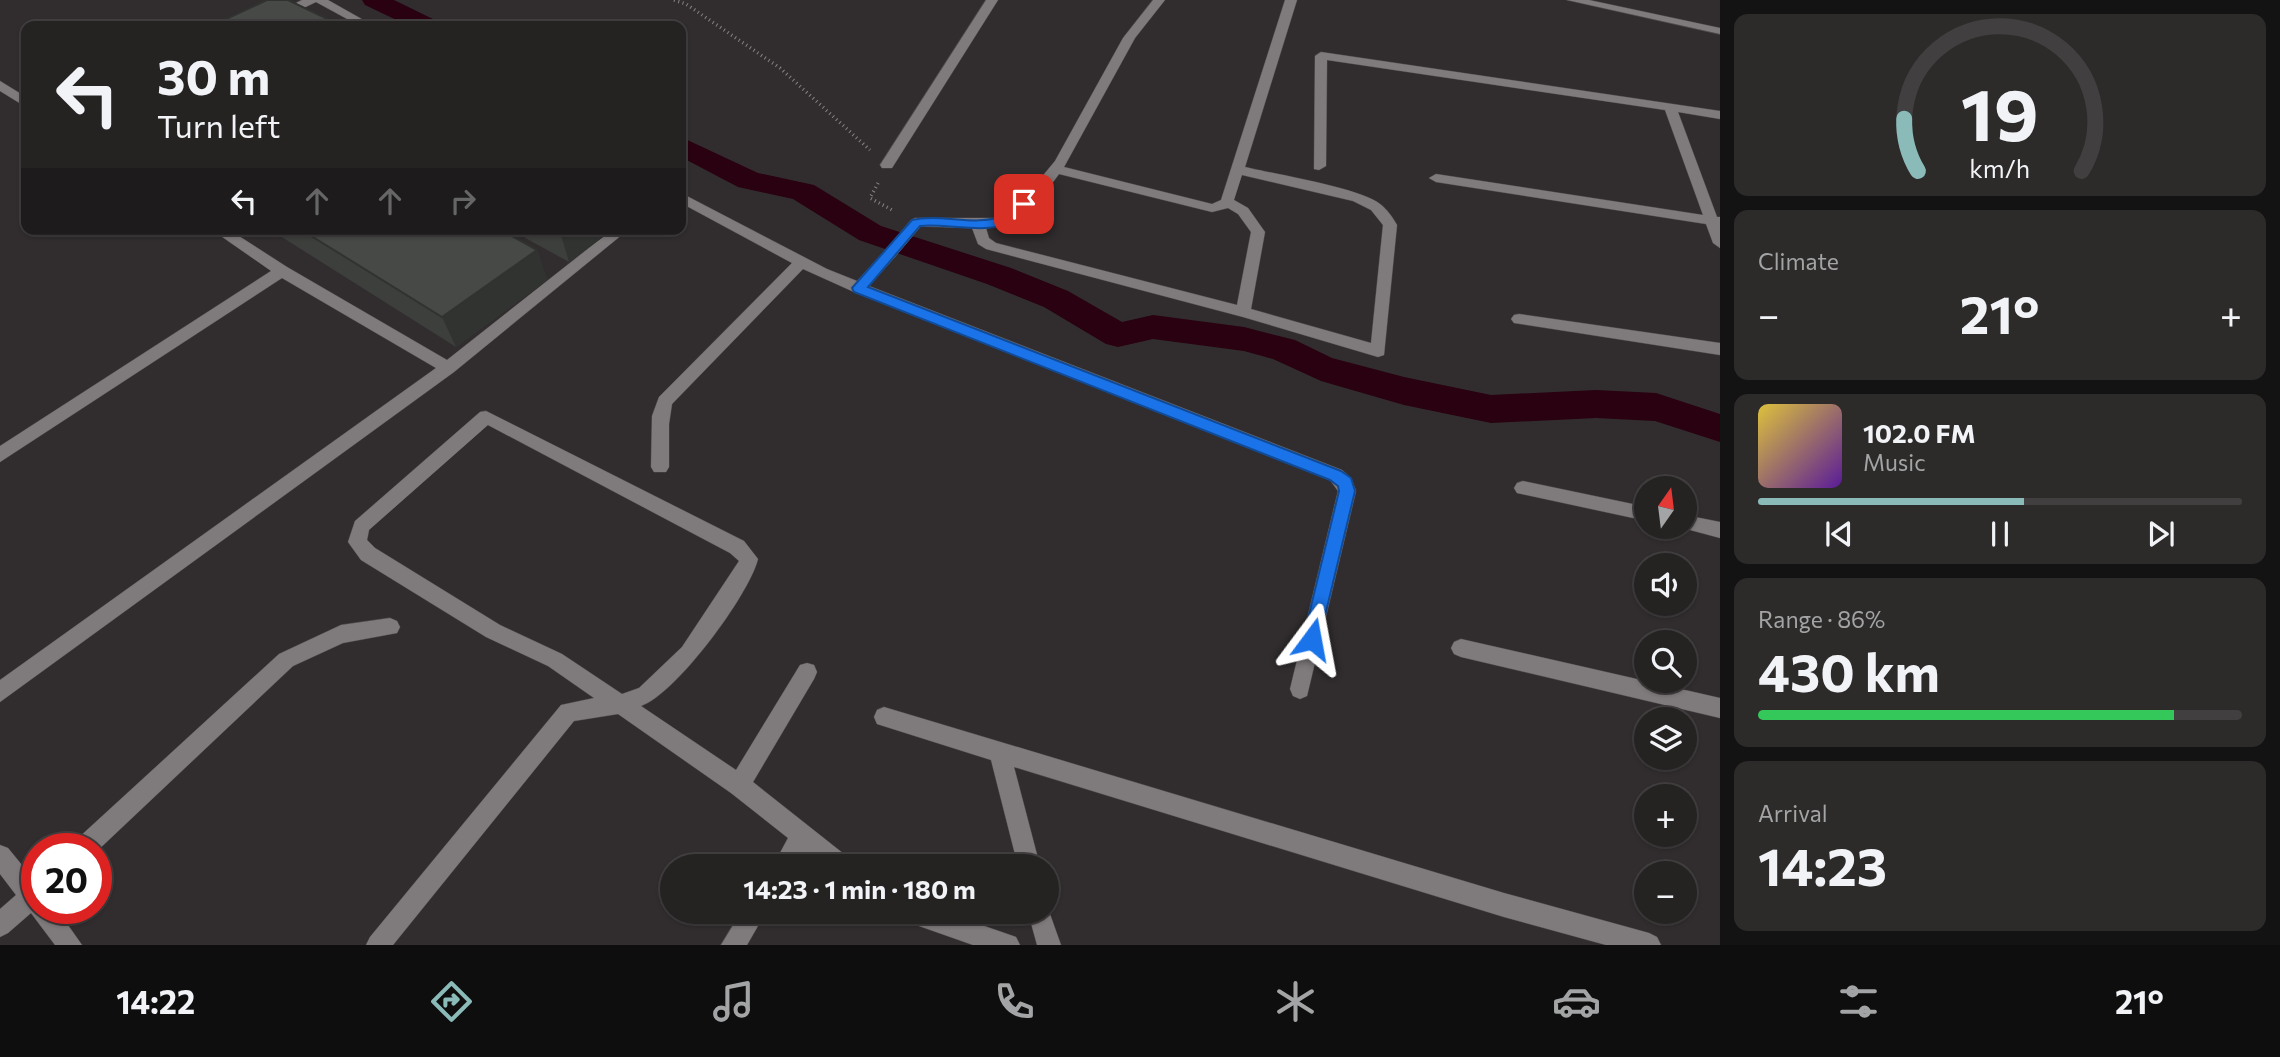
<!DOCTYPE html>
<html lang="en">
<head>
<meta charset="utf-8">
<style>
  body { margin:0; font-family:Commissioner,sans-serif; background:#2d2a2a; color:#f1f3f6; height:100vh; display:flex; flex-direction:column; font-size:26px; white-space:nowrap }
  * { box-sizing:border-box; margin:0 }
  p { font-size:23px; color:#a3a4a5 }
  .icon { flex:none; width:38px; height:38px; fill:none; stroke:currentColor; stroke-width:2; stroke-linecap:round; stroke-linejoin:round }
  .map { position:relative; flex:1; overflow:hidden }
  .details { display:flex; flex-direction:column; gap:14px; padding:14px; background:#141313; width:560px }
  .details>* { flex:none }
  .guide { position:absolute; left:21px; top:21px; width:665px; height:214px; border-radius:14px; box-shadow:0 2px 5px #0004,0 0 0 2px #423f40; background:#252222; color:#f1f3f6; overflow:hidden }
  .needle { width:46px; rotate:14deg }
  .fabs { position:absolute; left:1634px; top:476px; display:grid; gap:14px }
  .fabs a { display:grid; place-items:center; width:63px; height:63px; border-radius:50%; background:#252222; box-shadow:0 2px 5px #0004,0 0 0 2px #423f40; font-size:35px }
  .speed { position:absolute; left:21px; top:833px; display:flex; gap:14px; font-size:35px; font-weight:700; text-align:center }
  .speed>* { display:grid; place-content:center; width:91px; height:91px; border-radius:50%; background:#252222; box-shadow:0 2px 5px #0004,0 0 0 2px #423f40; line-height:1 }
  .speed .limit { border:10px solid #d22; background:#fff; color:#111 }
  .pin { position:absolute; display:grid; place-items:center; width:60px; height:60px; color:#fff; margin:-30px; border-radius:14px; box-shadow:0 4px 10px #0006 }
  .me { position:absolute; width:77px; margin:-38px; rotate:13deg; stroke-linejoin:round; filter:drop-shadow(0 0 5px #0008) }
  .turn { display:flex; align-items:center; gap:24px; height:147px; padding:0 21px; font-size:32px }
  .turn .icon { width:91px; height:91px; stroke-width:2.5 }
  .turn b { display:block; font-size:49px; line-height:60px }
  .lanes { display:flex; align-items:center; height:66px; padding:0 21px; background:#0003; justify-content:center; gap:35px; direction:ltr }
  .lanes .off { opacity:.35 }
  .big { font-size:52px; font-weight:700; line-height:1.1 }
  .details .tile { flex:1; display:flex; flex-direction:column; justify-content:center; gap:10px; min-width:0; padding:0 24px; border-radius:14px; background:#2d2a2a }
  .details .dial { align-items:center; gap:0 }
  .dial svg { height:182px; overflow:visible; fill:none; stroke:#423f40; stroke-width:7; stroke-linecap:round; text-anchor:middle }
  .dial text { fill:#f1f3f6; stroke:none }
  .song { display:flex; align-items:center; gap:21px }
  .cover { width:84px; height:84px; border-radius:10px; background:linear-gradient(135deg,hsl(50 70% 55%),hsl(270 70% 35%)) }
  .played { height:7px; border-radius:4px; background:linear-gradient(90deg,#8bbbb9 55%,#423f40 55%) }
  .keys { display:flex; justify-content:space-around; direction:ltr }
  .heat { display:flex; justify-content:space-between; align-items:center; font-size:38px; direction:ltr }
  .charge { height:10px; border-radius:5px; background:linear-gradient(90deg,#34c759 86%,#423f40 0) }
  .trip { position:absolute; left:660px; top:854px; width:399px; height:70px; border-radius:35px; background:#252222; box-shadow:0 2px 5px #0004,0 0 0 2px #423f40; font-weight:700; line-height:70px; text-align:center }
  .tabs { display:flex; height:112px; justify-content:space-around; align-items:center; background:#0f0e0e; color:#a3a4a5 }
  .tabs .icon { width:49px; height:49px }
  .tabs .current { color:#8bbbb9 }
  .tabs b { font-size:32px; color:#f1f3f6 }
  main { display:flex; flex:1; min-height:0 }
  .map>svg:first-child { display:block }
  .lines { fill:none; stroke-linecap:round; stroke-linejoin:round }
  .canal { fill:#290111; fill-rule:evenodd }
  .lane-casing { stroke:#4e4b4c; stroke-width:1 }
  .street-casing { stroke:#4e4b4c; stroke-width:1 }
  .path { stroke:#878384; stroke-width:3.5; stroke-dasharray:1 3.5; stroke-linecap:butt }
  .lane { fill:#7f7a7b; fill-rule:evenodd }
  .street { fill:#7f7a7b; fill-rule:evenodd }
  .wall { fill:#3c3f3c }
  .shaded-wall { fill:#313331 }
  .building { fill:#464946; stroke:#313331; stroke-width:2 }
  .route { fill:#1a73e8; stroke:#114b97; stroke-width:2 }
</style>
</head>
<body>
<main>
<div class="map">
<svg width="1720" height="945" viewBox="0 0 1720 945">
  <rect width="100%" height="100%" fill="#312d2e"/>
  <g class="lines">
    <!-- canal -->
    <g class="canal">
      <polygon points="362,0 394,0 437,21 441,26 409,26 365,5"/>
      <polygon points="681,137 758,173 814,185 881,226 1011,268 1068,291 1122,322 1153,315 1244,327 1295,340 1332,358 1404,377 1491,395 1596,390 1656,393 1720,414 1720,442 1655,421 1596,418 1491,423 1404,405 1321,381 1273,359 1244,351 1153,339 1118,347 1106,344 1044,307 987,284 859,240 793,199 738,187 681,157"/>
    </g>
    <!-- lane casing -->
    <g class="lane-casing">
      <g id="lane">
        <polygon points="302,0 328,0 374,26 360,26 316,2 266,26 251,26"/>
        <polygon points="986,0 998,0 892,168 882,168 880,165"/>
        <path d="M1153,0H1165L1135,38L1064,167L1212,204L1221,200L1285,0H1297L1245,167C1274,174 1360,188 1380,204C1387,209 1393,218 1397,225L1384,355L1378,357L1243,317L986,249L978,244L972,228L911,226V220L916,218H996L1021,202L1055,161L1123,38ZM1059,174L1212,212L1228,208L1238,214L1251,232L1237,305L996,243L989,238L986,228C1020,224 1040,200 1059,174ZM1242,175L1353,201L1371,210L1383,225L1371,343L1251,309L1265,232L1248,208L1234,200Z"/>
        <polygon points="0,81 26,97 26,107 0,91"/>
        <polygon points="681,193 827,269 857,281 884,252 894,252 896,255 894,258 869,286 1342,470 1351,478 1356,491 1307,696 1300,699 1293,696 1290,689 1338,491 1330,480 854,292 803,269 672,404 669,424 669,467 666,472 654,472 651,467 652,416 659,397 792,263 681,203"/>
        <polygon points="211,229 228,229 287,267 447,360 613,229 629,229 454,372 0,702 0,680 436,368 282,278 0,462 0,446 271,271"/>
      </g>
    </g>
    <!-- street casing -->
    <g class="street-casing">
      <g id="street">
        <polygon points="1567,0 1589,0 1720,28 1720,34"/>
        <polygon points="1321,52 1720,111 1720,119 1678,112 1717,217 1720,217 1720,248 1713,243 1706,224 1436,182 1429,178 1436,174 1703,215 1665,110 1327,60 1326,166 1319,170 1314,169 1315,56"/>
        <polygon points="916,218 921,220 921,226 894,258 884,258 882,255 884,252 911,220"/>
        <polygon points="1519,314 1720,343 1720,355 1514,323 1511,319 1514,315"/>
        <path d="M486,411L744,541L758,559C749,595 676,694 641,706L736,770L800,665L807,663L814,665L817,672L814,679L753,782L849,858L852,866H823L806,852L797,866H773L788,838L731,793L618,714L574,721L393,945H366L370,937L561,705L594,698L548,666L486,637L361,560L348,542L355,521L480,412ZM488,425L730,553L739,561L682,647L639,688L622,694L562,654L500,625L375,548L367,540L369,530Z"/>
        <polygon points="1523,481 1647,507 1647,521 1517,493 1514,488 1517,483"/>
        <polygon points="1685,515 1720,522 1720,538 1679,527 1685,527"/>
        <polygon points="390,618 397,621 400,627 397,633 343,643 293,666 96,852 96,849 72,849 75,841 279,654 341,625"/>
        <polygon points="1461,639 1720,698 1720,718 1461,657 1454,654 1451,648 1454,642"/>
        <polygon points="884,707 1504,893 1649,933 1657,937 1661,945 1606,945 1504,917 1014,767 1040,866 1018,866 991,760 877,724 874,717 877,710"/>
        <polygon points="0,845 8,848 35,881 37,881 37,908 56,908 82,945 55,945 31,913 8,933 0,937 0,909 16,895 0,874"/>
        <polygon points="1046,903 1061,945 1037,945 1028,912 1046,912"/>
        <polygon points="741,912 766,912 747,945 721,945"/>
        <polygon points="898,912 944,912 1016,937 1020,945 973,945 902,920"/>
      </g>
    </g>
    <!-- path -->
    <g class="path">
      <polyline points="674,0 686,4 780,68 870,150"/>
      <polyline points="878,183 870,198 894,211"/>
    </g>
    <!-- lane -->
    <use href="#lane" class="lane"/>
    <!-- street -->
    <use href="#street" class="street"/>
  </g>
  <!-- wall -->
  <g class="wall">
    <polygon points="269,229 499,229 537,250 547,280 456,347"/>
    <polygon points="509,229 614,229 569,262"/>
  </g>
  <!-- shaded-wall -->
  <g class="shaded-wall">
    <polygon points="564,229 614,229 569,262 560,232"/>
    <polygon points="537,250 547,280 456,347 442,317"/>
  </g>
  <!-- building -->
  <g class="building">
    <polygon points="267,0 288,0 342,26 211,26"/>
    <polygon points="300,229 499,229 537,250 442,317"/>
  </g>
  <!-- route -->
  <path class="route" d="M1024,200L1031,204L1029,207C1023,212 1017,218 1011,222C988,235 946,223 920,226L868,287L1341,471L1351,478L1355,491L1318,645L1312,648L1305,645L1303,639L1339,491L1338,486L1330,480L854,292L852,288L912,220C940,213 977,227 1001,216C1010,213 1015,204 1024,200Z"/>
</svg>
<div class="fabs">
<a><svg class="needle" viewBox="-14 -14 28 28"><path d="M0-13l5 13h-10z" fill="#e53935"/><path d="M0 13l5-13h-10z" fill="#a3a4a5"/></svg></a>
<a><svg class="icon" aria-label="sound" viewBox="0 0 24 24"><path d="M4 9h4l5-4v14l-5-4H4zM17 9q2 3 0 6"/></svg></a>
<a><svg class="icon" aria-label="search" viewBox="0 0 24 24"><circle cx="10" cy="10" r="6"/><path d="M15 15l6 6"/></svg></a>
<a><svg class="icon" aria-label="layers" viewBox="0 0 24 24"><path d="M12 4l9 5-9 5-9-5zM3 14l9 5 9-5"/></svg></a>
<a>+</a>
<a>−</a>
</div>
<div class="speed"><div class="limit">20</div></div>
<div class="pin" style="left:1024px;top:204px;background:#d93025"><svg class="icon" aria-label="arrive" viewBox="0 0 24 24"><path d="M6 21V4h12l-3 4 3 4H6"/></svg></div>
<svg class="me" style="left:1312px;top:639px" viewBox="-20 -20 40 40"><path d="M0-17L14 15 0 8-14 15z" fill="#1a73e8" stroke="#fff" stroke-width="4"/></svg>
<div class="trip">14:23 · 1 min · 180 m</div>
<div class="guide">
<div class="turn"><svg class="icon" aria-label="left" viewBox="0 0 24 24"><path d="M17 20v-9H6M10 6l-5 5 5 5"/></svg><div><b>30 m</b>Turn left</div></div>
<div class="lanes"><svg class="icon" aria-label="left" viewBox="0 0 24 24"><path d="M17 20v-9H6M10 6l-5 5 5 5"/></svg><svg class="icon off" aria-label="ahead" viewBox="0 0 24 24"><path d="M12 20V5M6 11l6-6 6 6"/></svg><svg class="icon off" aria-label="ahead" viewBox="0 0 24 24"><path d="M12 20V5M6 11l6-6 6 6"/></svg><svg class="icon off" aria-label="right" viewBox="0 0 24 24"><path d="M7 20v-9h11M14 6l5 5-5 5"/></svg></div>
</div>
</div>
<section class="details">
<div class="tile dial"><svg viewBox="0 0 100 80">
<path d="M14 69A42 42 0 1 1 86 69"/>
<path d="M14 69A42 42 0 0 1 8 46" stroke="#8bbbb9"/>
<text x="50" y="56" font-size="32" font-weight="700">19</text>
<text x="50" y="72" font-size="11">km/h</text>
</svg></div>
<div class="tile"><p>Climate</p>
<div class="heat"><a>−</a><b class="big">21°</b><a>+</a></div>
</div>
<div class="tile">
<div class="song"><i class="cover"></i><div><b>102.0 FM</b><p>Music</p></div></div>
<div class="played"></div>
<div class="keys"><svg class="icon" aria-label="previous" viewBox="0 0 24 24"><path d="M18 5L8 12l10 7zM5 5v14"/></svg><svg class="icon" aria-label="pause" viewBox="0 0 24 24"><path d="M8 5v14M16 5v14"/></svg><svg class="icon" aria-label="next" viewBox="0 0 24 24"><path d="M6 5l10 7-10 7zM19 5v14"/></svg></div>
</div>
<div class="tile"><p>Range · 86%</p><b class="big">430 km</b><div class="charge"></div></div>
<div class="tile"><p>Arrival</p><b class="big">14:23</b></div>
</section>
</main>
<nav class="tabs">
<b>14:22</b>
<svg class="icon current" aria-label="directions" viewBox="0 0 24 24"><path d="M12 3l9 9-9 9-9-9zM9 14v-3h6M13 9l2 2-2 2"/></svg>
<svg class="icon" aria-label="music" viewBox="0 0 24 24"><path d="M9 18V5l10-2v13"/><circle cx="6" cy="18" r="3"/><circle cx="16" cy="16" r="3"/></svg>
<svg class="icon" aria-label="phone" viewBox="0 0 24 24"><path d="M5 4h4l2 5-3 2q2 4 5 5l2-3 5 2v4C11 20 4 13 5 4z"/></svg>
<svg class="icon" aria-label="climate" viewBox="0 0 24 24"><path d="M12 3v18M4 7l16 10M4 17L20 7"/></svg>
<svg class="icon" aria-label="car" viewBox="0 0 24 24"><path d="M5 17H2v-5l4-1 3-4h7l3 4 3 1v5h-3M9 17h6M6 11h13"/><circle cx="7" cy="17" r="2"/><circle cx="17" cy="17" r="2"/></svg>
<svg class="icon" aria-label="filters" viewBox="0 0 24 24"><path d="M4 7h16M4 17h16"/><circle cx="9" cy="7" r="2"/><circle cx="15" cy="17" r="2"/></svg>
<b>21°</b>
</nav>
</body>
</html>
